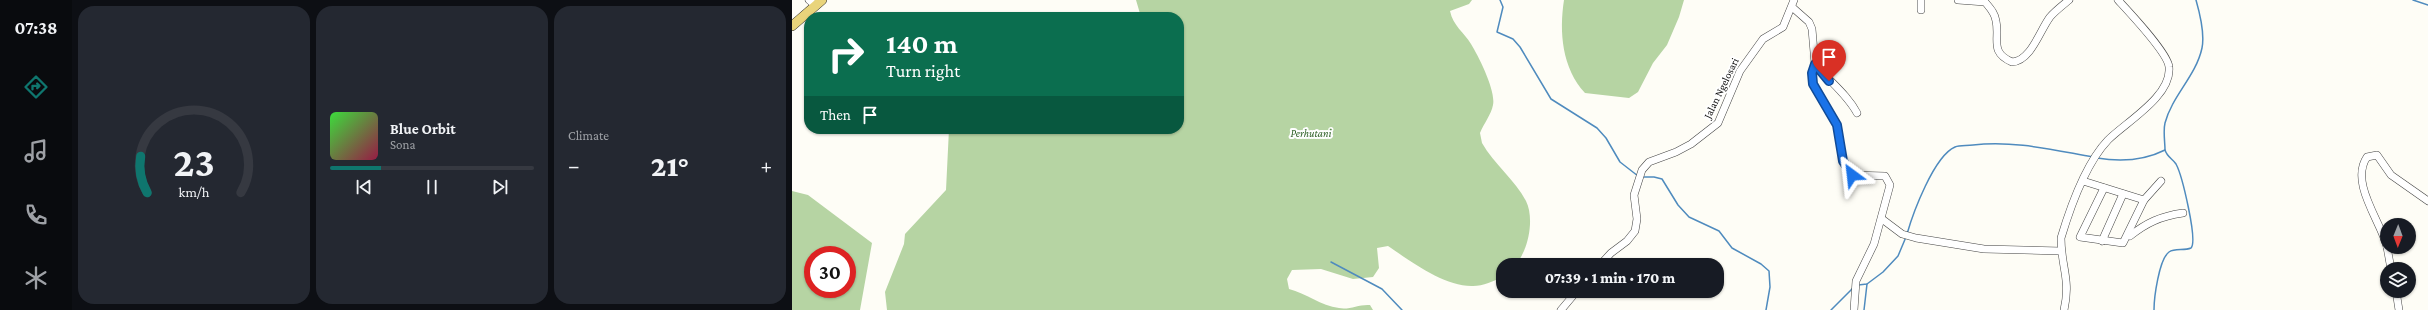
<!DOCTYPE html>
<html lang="en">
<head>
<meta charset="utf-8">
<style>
  body { margin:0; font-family:"Crimson Pro",serif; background:#242831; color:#f1f3f6; height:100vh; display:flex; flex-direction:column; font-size:15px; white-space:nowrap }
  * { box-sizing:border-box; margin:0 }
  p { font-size:13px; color:#9ea1a6 }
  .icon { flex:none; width:22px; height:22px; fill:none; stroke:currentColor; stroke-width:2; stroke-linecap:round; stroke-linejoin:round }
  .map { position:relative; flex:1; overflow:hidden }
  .details { display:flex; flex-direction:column; gap:6px; padding:6px; background:#0d0f14; width:720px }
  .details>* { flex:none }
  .hud { position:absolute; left:12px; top:12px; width:380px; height:122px; border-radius:16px; box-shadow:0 1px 3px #0004; background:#0b6e4f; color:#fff; overflow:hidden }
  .needle { width:26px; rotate:181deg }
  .tools { position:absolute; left:1588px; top:218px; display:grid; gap:8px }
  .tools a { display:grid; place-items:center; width:36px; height:36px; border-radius:50%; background:#171b24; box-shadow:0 1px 3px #0004; font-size:20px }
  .speed { position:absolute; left:12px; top:246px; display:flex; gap:8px; font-size:20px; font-weight:700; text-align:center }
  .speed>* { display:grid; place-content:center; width:52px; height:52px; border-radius:50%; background:#171b24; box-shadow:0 1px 3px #0004; line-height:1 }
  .speed .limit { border:6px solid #d22; background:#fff; color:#111 }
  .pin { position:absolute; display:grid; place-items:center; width:34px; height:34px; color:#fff; margin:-41px -17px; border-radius:50% 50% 50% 0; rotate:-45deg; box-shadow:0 0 4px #0007 }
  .pin .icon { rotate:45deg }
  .me { position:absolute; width:44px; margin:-22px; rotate:330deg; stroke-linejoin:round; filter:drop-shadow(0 0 3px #0008) }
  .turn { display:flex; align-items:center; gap:14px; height:84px; padding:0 16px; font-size:18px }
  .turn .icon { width:52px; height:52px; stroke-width:2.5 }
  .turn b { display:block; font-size:28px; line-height:34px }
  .then { display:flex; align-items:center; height:38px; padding:0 16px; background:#0003; gap:8px; font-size:15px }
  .big { font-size:30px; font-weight:800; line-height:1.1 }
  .details .tile { flex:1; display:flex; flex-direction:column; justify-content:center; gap:6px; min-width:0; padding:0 14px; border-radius:16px; background:#242831 }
  .details .dial { align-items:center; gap:0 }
  .dial svg { height:104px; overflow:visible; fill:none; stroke:#363941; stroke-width:7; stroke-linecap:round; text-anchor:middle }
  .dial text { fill:#f1f3f6; stroke:none }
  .song { display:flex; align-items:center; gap:12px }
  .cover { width:48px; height:48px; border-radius:6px; background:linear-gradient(135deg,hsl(120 70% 55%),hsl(340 70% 35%)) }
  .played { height:4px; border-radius:2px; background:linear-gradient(90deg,#0f766e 25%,#363941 25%) }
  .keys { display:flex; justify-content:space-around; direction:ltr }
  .heat { display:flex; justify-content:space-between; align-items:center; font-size:22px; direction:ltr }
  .details .tiles { flex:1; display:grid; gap:6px; grid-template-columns:repeat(3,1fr) }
  .trip { position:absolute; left:704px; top:258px; width:228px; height:40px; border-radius:16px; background:#171b24; box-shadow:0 1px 3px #0004; font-weight:800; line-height:40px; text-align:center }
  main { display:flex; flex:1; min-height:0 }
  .dock { display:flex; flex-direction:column; width:72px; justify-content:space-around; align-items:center; background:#090b0e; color:#9ea1a6 }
  .dock .icon { width:28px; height:28px }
  .dock .selected { color:#0f766e }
  .dock b { font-size:18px; color:#f1f3f6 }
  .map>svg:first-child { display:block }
  .forest { fill:#b6d4a3; fill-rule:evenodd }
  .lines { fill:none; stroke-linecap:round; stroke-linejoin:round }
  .stream { stroke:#4f8bbe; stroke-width:1.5 }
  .minor-casing { stroke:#444; stroke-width:8 }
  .major-casing { stroke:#222; stroke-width:10 }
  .minor { stroke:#fff; stroke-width:7 }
  .major { stroke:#e9d47b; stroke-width:9 }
  .route-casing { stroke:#114b97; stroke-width:10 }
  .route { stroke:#1a73e8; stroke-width:7 }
  .labels { text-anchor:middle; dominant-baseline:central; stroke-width:4; stroke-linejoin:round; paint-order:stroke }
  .street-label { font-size:11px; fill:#111; stroke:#fff }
  .park-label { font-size:11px; font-style:italic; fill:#306228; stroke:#fff }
</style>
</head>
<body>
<main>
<nav class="dock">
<b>07:38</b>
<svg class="icon selected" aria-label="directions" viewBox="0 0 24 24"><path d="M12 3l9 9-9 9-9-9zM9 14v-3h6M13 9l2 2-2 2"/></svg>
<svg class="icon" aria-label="music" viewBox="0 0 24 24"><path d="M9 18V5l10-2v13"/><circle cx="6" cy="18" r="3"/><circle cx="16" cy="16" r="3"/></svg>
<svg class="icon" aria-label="phone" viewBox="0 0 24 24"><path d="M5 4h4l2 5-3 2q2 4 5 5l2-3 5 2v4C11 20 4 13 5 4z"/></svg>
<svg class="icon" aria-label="climate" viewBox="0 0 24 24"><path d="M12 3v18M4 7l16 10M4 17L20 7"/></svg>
</nav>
<section class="details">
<div class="tiles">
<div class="tile dial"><svg viewBox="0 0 100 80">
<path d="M14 69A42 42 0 1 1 86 69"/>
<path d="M14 69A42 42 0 0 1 9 41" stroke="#0f766e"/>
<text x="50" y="56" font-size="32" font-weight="700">23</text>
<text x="50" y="72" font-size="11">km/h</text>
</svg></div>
<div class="tile">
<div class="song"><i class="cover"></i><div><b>Blue Orbit</b><p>Sona</p></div></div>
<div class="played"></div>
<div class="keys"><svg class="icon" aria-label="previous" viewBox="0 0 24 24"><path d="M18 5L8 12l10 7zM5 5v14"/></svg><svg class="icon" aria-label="pause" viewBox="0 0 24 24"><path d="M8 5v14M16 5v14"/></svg><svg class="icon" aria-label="next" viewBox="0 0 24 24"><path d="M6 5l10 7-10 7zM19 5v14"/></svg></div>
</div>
<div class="tile"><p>Climate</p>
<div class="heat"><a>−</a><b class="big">21°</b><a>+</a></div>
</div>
</div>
</section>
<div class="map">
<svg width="1636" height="310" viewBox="0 0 1636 310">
  <rect width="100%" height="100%" fill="#fefdf6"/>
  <!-- forest -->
  <g class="forest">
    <path d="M344,0H680L677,4L658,11C661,26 672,32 679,44C687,57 704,91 701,105C699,115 692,123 688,133L690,143C702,164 723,180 734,201C743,219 736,252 723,265H711V277C702,281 691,286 681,286C653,287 618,261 596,246L585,248L587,268L581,277L561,279L529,269L500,270L495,279L497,289C514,293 529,306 547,308C558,310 567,304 578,305L581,310H95L93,292L112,244L113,234L154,190L157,129H387V17H349Z"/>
    <path d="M772,0H892L887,17L875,45L861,63L846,92L837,98L793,93C770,68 767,32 772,0Z"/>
    <path d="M0,191L16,195L80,243L68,310H0ZM21,255H55V289H21Z"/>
  </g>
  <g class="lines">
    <!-- stream -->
    <g class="stream">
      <polyline points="708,0 711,7 705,32 721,39 728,47 759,99 805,128 814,138 828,162 846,176"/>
      <polyline points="1621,0 1636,5"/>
      <path d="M1305,158C1328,162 1351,161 1373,150C1373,142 1371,131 1373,123C1380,96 1404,76 1410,48C1413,33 1408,14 1404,0"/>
      <polyline points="850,177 862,177 870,179 886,205 897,217 927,231 940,248 969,264 977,271 978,287 974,310"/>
      <path d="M1115,234C1121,213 1142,156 1163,147C1168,145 1175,146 1181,145C1221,140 1261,150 1301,157"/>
      <polyline points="539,262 590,289 610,310"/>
      <polyline points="1066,285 1075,284 1091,272 1106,256 1114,237"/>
      <polyline points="1039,310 1061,288"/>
      <polyline points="1072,310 1075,284"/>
      <path d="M1362,310C1362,298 1367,259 1377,252C1383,248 1392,251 1399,248C1406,241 1390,175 1384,164C1381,159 1375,157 1373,150"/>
    </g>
    <!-- minor casing -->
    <g class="minor-casing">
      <g id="minor">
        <polyline points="17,0 23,5"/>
        <path d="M1166,0L1193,2C1198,8 1203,13 1204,21C1208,39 1197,52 1220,62C1239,61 1248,30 1258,17C1263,11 1271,5 1277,0"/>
        <polyline points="1000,7 1017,22 1020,29 1023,64 1020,73 1021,84 1045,125 1051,161 1060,175 1093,176 1098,185 1082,244 1064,281 1062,310"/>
        <polyline points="1129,10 1129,0"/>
        <path d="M1023,64C1037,81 1055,94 1065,113"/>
        <polyline points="1291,181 1352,200 1369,181"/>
        <polyline points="1312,188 1288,237 1331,243 1352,200"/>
        <polyline points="1090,219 1110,234 1124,238 1192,249 1269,251"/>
        <path d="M1338,236C1354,223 1369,216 1391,213"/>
        <polyline points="1310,241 1331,194"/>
        <path d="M1595,247C1590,223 1557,183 1575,157L1585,155L1599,175L1636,201"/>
        <polyline points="1595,247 1599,269"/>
        <polyline points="808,265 819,253 835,241 843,231 845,219 842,195 850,170 857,162 884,152 899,144 926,123 948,71 971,39 991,27 1002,0"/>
        <polyline points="1604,291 1607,310"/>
        <polyline points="769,310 785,291"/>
        <path d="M1272,310C1279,279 1269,267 1269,238C1278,208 1294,163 1316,140C1334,122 1380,96 1377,67C1376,53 1337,12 1326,0"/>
      </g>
    </g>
    <!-- major casing -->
    <g class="major-casing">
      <polyline id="major" points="0,26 30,0"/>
    </g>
    <!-- minor -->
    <use href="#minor" class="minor"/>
    <!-- major -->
    <use href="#major" class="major"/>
  </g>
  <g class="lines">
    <!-- route casing -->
    <g class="route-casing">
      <polyline id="route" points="1037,81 1023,64 1020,73 1021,84 1045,125 1051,161 1060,175"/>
    </g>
    <!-- route -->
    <use href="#route" class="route"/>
  </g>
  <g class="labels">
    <!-- street labels -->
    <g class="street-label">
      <text transform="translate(929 88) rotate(-64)">Jalan Ngelosari</text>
    </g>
    <!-- park labels -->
    <g class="park-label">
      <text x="519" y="133">Perhutani</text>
    </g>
  </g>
</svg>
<div class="tools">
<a><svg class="needle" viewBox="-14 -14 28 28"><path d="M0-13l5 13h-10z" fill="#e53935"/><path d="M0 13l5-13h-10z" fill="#9ea1a6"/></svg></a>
<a><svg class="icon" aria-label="layers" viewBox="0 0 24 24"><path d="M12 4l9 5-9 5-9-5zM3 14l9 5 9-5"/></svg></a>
</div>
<div class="speed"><div class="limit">30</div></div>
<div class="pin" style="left:1037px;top:81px;background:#d93025"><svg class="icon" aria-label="arrive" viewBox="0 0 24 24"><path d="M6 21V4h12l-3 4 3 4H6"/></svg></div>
<svg class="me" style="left:1060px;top:175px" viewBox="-20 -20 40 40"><path d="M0-17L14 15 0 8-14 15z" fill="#1a73e8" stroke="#fff" stroke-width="4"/></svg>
<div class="trip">07:39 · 1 min · 170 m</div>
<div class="hud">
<div class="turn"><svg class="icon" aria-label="right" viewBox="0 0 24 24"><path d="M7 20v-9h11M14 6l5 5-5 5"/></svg><div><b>140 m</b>Turn right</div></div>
<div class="then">Then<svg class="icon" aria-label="arrive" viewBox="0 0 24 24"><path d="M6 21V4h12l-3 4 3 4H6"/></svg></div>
</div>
</div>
</main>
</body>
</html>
